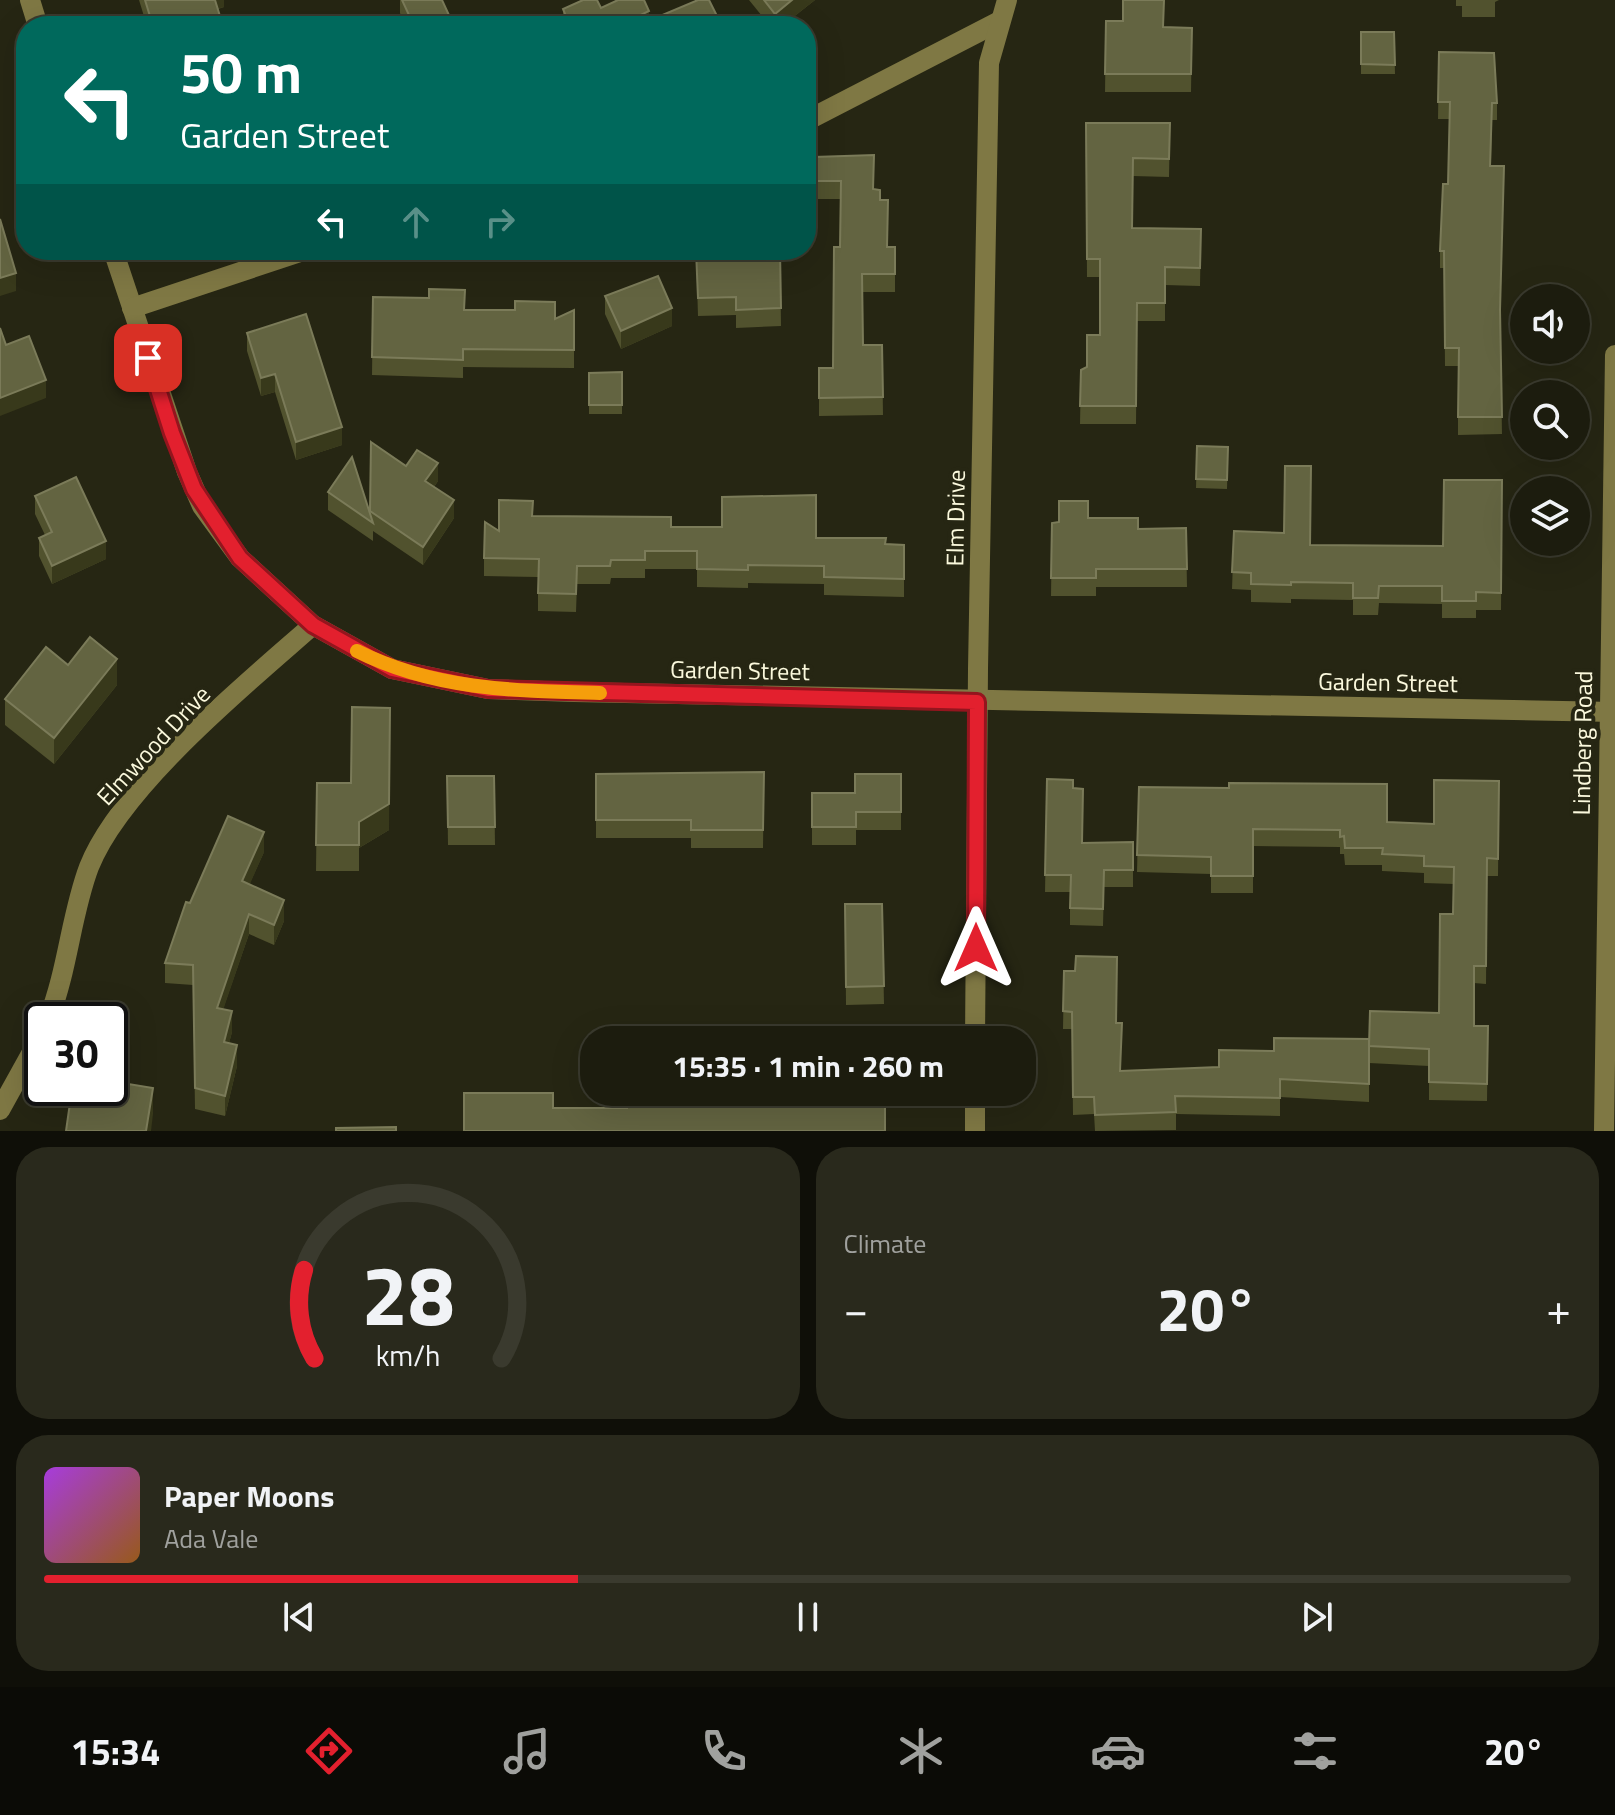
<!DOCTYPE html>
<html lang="en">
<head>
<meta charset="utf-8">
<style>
  body { margin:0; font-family:"Titillium Web",sans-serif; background:#29291c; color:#f1f3f6; height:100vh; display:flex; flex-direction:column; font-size:30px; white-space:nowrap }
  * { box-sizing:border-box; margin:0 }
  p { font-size:26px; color:#a0a19e }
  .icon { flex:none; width:44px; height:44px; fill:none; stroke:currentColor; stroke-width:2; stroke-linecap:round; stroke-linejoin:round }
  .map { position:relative; height:1131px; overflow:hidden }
  .drawer { display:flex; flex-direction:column; gap:16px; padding:16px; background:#0f0f08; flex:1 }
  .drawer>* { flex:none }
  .banner { position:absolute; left:16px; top:16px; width:800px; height:244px; border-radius:32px; box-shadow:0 8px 32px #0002,0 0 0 2px #3a3a2e; background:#00695c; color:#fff; overflow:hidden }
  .fabs { position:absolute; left:1510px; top:284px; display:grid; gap:16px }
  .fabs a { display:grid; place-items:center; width:80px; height:80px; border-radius:50%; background:#1c1c0e; box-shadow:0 8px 32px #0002,0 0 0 2px #3a3a2e; font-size:40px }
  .speed { position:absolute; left:24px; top:1002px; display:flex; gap:16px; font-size:40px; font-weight:700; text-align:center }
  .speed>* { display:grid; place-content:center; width:104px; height:104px; border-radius:50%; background:#1c1c0e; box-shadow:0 8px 32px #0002,0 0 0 2px #3a3a2e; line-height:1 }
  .speed .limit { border:4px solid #111; border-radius:12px; background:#fff; color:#111 }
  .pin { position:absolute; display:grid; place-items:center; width:68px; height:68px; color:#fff; margin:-34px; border-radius:16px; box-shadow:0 4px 12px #0006 }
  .me { position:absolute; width:88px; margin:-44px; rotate:0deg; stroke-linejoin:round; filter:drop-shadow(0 0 6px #0008) }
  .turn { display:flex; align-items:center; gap:28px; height:168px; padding:0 32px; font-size:36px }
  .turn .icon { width:104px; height:104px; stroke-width:2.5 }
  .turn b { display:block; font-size:56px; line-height:68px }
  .lanes { display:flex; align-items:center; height:76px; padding:0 32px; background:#0003; justify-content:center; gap:40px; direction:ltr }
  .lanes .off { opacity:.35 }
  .big { font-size:60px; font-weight:700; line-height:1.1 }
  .drawer .widget { flex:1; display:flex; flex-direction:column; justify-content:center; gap:12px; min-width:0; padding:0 28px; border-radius:32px; background:#29291c }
  .drawer .dial { align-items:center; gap:0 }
  .dial svg { height:208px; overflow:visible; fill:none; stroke:#3a3a2e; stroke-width:7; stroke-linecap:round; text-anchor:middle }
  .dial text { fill:#f1f3f6; stroke:none }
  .song { display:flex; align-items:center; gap:24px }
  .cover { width:96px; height:96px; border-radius:12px; background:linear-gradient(135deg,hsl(280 70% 55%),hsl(30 70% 35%)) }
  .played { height:8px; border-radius:4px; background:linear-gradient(90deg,#e3202e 35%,#3a3a2e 35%) }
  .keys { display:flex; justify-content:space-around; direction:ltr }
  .heat { display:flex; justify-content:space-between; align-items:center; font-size:44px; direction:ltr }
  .drawer .tiles { flex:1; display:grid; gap:16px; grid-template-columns:1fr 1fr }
  .widget:last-child { grid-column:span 2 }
  .trip { position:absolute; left:580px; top:1026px; width:456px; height:80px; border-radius:32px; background:#1c1c0e; box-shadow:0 8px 32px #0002,0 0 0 2px #3a3a2e; font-weight:700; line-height:80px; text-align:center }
  .tab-bar { display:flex; height:128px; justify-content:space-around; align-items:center; background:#0b0b06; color:#a0a19e }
  .tab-bar .icon { width:56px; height:56px }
  .tab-bar .current { color:#e3202e }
  .tab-bar b { font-size:36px; color:#f1f3f6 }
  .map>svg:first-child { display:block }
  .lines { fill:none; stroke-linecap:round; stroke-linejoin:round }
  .minor { stroke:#7f7844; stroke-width:20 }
  .wall { fill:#51522e }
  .shaded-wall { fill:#38391b }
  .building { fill:#636441; stroke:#7b7b59; stroke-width:2 }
  .route-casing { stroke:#94151e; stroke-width:20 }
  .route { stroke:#e3202e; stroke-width:14 }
  .slow { stroke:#f59e0b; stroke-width:14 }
  .labels { text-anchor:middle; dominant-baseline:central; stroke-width:8; stroke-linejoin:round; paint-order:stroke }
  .street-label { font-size:24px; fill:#fbf9dd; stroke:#262613 }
</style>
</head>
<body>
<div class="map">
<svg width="1615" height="1131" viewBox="0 0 1615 1131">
  <rect width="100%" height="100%" fill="#262613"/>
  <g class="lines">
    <!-- minor -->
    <g class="minor">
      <polyline points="30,0 38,26"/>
      <polyline points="806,121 998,22"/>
      <polyline points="113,250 187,472 202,506 240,558 313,625 392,669 488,689 574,692 1615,712"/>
      <polyline points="132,308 306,250"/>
      <path d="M48,1020C68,970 71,914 89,867C121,786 247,683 313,625"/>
      <polyline points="975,1040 978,669 989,63 1007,0"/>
      <polyline points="0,1110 42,1034"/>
      <polyline points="975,1131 975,1092"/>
      <polyline points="1604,1131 1615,355"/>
    </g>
  </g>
  <!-- wall -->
  <g class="wall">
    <polygon points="139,0 224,0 224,7 218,9 223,26 147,26"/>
    <polygon points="400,0 442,0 454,26 406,26 400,13"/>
    <polygon points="749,0 815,0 782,26 770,26"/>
    <polygon points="1456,0 1499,0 1495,2 1495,17 1462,17 1462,6 1456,6"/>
    <polygon points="601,8 649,20 722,26 563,26 563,9"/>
    <polygon points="1106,21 1123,21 1163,27 1192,28 1191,92 1105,92"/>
    <polygon points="1361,32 1394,32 1395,74 1361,74"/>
    <polygon points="1439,52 1497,103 1497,120 1492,120 1491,166 1500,321 1502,434 1458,435 1458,366 1445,366 1444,268 1440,268 1440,251 1448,184 1450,119 1438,119"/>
    <polygon points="1086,123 1170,123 1169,177 1133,176 1132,228 1201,229 1200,286 1165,285 1165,321 1137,321 1136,424 1080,424 1081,370 1087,368 1100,335 1100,277 1087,277"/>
    <polygon points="814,157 874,189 880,200 888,247 895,247 895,292 862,292 863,345 882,345 883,415 819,416 819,368 833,368 840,247 841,199 814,199"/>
    <polygon points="696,250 780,250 781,326 736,328 736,315 698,316"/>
    <polygon points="605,296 672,326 621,349 605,314"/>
    <polygon points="373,297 465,310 555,319 574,310 574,368 463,367 463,378 372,375"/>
    <polygon points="247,333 342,445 296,460 275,392 261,396 247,351"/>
    <polygon points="622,372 622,414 589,414 589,373"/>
    <polygon points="371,442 406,466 438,481 434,487 454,518 423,565 373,531 373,541 328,510 328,492 370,513"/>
    <polygon points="1197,446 1228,447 1227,489 1196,488"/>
    <polygon points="1502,480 1501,610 1476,610 1476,618 1442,618 1442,604 1379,603 1378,615 1353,615 1353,600 1291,599 1291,603 1251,602 1251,590 1232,589 1234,531 1310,545 1443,546"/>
    <polygon points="35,496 106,559 52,584 39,556 39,538 45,535 35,514"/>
    <polygon points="533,516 904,545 904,597 824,595 824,584 748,583 748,588 697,587 697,569 645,569 645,578 611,578 610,584 577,584 576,612 538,611 538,577 484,576 484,558 499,531"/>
    <polygon points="1088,518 1138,529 1186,528 1187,587 1096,587 1096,596 1051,596 1052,523"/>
    <polygon points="68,665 117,685 54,764 5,725 5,699"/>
    <polygon points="764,772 763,848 691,848 691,838 596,838 596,774"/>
    <polygon points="901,774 901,830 856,830 856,845 812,845 812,793 855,793"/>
    <polygon points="447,776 494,776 495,845 448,845"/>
    <polygon points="1047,779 1073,788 1083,843 1133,842 1133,887 1104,887 1103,926 1070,925 1070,892 1045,892"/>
    <polygon points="1499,781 1498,876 1487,876 1486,984 1474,983 1474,1026 1488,1026 1487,1101 1429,1100 1429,1066 1369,1063 1370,1011 1439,1013 1453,914 1454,884 1424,883 1424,873 1382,871 1382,865 1345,865 1344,854 1340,854 1340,847 1253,846 1253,893 1211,893 1211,874 1137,872 1139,787 1387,822 1434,824"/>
    <polygon points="317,783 389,830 359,848 359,871 316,871"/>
    <polygon points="264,852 249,885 284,921 274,945 249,934 223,1009 232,1032 229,1043 237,1066 225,1116 195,1109 193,985 165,983 165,963 190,903"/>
    <polygon points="845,904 882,904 884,1004 846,1005"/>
    <polygon points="1064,971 1075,971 1116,1023 1121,1071 1219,1067 1274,1051 1369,1039 1369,1102 1280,1097 1280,1116 1176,1114 1176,1130 1095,1131 1094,1114 1073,1115 1072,1029 1063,1029"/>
  </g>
  <!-- shaded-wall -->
  <g class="shaded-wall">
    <polygon points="212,0 224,0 224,7 212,10"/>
    <polygon points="792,0 815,0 782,26 775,26 775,14"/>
    <polygon points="649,11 649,24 648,21 648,26 618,26"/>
    <polygon points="16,273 16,291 0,296 0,278"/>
    <polygon points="672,308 672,326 621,349 621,331"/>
    <polygon points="275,374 275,392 261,396 261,378"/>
    <polygon points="46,380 46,398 0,416 0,398"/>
    <polygon points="342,427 342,445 296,460 296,442"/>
    <polygon points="438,463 438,481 425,499 425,481"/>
    <polygon points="454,500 454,518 423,565 423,547"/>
    <polygon points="106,541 106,559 52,584 52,566"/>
    <polygon points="117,659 117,685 54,764 54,738"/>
    <polygon points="390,708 389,830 359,848 359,871 359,822"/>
    <polygon points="264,832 264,852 242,902 242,881"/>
    <polygon points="284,900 284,921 274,945 274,925"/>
    <polygon points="249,914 249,934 217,1028 217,1008"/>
    <polygon points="232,1011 232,1032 224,1063 224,1042"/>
    <polygon points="237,1045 237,1066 225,1116 225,1096"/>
    <polygon points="153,1088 153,1114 151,1131 146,1131"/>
  </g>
  <!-- building -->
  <g class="building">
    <polygon points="145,0 215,0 223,26 153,26"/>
    <polygon points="402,0 442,0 454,26 414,26"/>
    <polygon points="583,0 597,0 601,8 618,0 644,0 649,11 618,26 570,26 563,9"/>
    <polygon points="698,0 709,0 722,26 650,26 648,21"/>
    <polygon points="764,0 792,0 775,14"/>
    <polygon points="1123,0 1164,0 1163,27 1192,28 1191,74 1105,74 1106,21 1123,21"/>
    <polygon points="1361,32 1394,32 1395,65 1361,64"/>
    <polygon points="1439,52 1494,53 1497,103 1492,103 1490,166 1504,166 1500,310 1502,417 1458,417 1459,348 1445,348 1444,251 1440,251 1443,184 1448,184 1450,102 1438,102"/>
    <polygon points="1086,123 1170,123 1169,159 1133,158 1132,228 1201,229 1200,268 1165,267 1165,303 1137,303 1136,406 1080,406 1081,370 1087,367 1087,335 1100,335 1100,259 1087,259"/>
    <polygon points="874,155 873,189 880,190 880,200 888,200 887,247 895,247 895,274 862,274 863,345 882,345 883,397 819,398 819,368 833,368 834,247 840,247 841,181 814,181 814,157"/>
    <polygon points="0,219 16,273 0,278"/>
    <polygon points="696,250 780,250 781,308 736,310 736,297 698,298"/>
    <polygon points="658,276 672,308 621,331 605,296"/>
    <polygon points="429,289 465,290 464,310 515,310 515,301 555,302 555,319 574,310 574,350 463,349 463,360 372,357 373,297 429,298"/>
    <polygon points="306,314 342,427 296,442 275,374 261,378 247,333"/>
    <polygon points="0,328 6,345 29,336 46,380 0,398"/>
    <polygon points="622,372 622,405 589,405 589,373"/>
    <polygon points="371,442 406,466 417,450 438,463 425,481 454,500 423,547 370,511"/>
    <polygon points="1197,446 1228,447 1227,480 1196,479"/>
    <polygon points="352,457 373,523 328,492"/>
    <polygon points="1285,466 1311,466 1310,545 1443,546 1444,480 1502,480 1501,593 1476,592 1476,601 1442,601 1442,586 1379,586 1378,598 1353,598 1353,583 1291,582 1291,585 1251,584 1251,573 1232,572 1234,531 1284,533"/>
    <polygon points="76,477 106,541 52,566 39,538 52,532 35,496"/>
    <polygon points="816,495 816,538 886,538 885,544 904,545 904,579 824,577 824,566 748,565 748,570 697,569 697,551 645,551 645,560 611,560 610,566 577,566 576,594 538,593 539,559 484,558 485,522 499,531 499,500 533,501 532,516 671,517 671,527 722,527 722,497"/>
    <polygon points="1059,501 1088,501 1088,518 1138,518 1138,529 1186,528 1187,569 1096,569 1096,578 1051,578 1052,523 1059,522"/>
    <polygon points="90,637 117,659 54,738 5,699 46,647 68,665"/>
    <polygon points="352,707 390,708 389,804 359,822 359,845 316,845 317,783 351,783"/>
    <polygon points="764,772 763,830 691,830 691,820 596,820 596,774"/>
    <polygon points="855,774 901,774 901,812 856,812 856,827 812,827 812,793 855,793"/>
    <polygon points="447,776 494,776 495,827 448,827"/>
    <polygon points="1047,779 1073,780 1073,788 1083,789 1082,843 1133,842 1133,870 1104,870 1103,909 1070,908 1071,875 1045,875"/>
    <polygon points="1434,780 1499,781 1498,859 1487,858 1486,966 1474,966 1474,1026 1488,1026 1487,1084 1429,1082 1429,1049 1369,1046 1370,1011 1439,1013 1440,914 1453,914 1454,867 1424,866 1424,856 1382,854 1383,848 1345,848 1344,836 1340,837 1340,830 1253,829 1253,876 1211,876 1211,857 1137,855 1139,787 1229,788 1229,783 1387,784 1387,822 1434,824"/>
    <polygon points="228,816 264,832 242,881 284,900 274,925 249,914 217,1008 232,1011 224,1042 237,1045 225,1096 195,1088 193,965 165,963 186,902 190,903"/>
    <polygon points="845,904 882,904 884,986 846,987"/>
    <polygon points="1076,956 1117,957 1116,1023 1122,1023 1120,1071 1219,1067 1219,1050 1274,1051 1274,1038 1369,1039 1369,1084 1280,1079 1280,1098 1175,1096 1176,1112 1095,1115 1094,1097 1073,1097 1072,1012 1063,1011 1064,971 1075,971"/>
    <rect x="807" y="1030" width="60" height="10"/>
    <polygon points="110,1081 153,1088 146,1131 66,1131 71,1096 88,1099 90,1088 110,1088"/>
    <polygon points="675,1092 725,1092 725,1098 807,1098 807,1092 885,1092 885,1131 464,1131 464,1093 553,1093 553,1108 627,1108 627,1095 675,1095"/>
    <polygon points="396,1127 396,1131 336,1131 336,1128"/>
  </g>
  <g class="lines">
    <!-- route casing -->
    <g class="route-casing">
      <polyline id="route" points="148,358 172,433 194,489 240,558 313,625 392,669 488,689 977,702 976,948"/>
    </g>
    <!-- route -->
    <use href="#route" class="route"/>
    <!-- slow -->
    <path class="slow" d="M357,651C434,690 516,691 600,693"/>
  </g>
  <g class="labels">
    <!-- street labels -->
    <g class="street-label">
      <text transform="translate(955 518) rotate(-89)">Elm Drive</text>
      <text transform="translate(740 670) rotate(1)">Garden Street</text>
      <text transform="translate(1388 682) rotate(1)">Garden Street</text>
      <text transform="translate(1582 743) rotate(-89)">Lindberg Road</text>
      <text transform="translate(153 745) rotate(-47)">Elmwood Drive</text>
    </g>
  </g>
</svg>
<div class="fabs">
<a><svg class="icon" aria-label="sound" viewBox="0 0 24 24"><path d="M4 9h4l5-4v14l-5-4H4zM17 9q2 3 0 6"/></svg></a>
<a><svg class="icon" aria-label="search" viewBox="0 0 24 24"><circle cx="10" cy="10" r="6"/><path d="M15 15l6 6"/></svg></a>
<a><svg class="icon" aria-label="layers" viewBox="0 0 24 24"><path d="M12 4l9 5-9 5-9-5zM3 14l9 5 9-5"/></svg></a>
</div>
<div class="speed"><div class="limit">30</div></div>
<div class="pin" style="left:148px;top:358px;background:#d93025"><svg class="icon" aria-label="arrive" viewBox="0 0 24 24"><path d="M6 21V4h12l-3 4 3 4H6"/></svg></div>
<svg class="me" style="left:976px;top:948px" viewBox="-20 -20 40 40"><path d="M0-17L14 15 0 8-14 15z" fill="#e3202e" stroke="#fff" stroke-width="4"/></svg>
<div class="trip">15:35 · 1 min · 260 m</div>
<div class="banner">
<div class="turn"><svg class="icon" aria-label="left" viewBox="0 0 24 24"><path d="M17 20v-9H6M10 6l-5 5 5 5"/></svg><div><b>50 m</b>Garden Street</div></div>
<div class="lanes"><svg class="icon" aria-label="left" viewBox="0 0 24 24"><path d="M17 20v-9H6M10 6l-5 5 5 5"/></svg><svg class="icon off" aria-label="ahead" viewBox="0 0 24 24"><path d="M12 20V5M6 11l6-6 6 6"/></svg><svg class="icon off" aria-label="right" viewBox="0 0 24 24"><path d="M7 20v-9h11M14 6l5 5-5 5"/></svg></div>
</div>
</div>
<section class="drawer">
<div class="tiles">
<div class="widget dial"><svg viewBox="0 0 100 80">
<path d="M14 69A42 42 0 1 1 86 69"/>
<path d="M14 69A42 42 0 0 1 10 35" stroke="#e3202e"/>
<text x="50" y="56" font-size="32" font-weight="700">28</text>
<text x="50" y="72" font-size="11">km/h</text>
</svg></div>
<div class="widget"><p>Climate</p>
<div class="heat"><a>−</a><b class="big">20°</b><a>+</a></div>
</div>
<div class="widget">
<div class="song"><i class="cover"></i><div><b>Paper Moons</b><p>Ada Vale</p></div></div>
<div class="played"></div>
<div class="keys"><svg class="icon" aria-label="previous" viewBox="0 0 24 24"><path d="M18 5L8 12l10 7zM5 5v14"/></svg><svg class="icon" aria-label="pause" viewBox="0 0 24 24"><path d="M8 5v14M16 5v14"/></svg><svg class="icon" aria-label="next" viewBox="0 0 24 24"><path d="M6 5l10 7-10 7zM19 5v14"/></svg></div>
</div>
</div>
</section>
<nav class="tab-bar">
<b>15:34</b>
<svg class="icon current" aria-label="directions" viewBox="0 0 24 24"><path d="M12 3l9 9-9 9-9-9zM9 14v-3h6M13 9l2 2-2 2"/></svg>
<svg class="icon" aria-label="music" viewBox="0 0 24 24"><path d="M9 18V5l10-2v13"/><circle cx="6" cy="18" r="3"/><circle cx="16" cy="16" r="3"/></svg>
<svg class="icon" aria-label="phone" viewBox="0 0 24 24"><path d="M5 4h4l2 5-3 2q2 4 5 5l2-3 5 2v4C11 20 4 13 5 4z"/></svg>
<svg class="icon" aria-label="climate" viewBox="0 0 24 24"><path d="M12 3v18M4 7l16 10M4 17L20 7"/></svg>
<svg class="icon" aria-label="car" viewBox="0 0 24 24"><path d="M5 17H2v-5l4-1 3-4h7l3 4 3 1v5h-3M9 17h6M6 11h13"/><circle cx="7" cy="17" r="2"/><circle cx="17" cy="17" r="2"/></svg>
<svg class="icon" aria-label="filters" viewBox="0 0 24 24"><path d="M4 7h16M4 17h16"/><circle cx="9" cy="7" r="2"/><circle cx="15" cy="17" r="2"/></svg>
<b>20°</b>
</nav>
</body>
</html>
